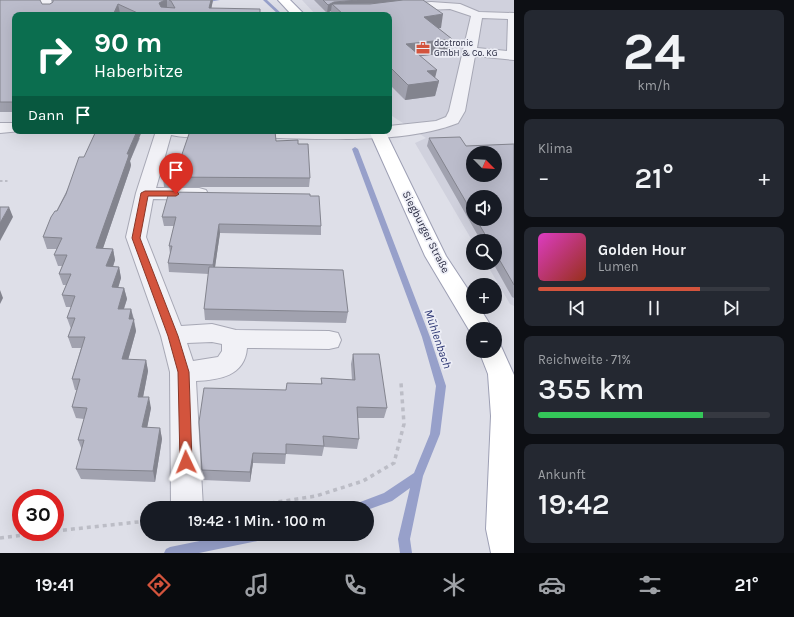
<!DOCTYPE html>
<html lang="de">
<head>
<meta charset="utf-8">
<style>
  body { margin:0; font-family:Karla,sans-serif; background:#242831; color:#f1f3f6; height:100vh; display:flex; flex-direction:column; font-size:15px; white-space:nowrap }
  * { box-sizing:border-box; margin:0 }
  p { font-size:13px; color:#9ea1a6 }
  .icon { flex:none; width:22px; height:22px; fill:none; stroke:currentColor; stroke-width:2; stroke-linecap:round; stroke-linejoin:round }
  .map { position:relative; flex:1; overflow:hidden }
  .panel { display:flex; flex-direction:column; gap:10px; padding:10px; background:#0d0f14; width:280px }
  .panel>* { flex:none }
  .hud { position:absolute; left:12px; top:12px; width:380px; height:122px; border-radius:8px; box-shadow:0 4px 16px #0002; background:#0b6e4f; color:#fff; overflow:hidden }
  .needle { width:26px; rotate:114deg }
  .fabs { position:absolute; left:466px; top:146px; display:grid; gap:8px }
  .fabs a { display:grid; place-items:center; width:36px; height:36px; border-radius:50%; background:#171b24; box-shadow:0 4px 16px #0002; font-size:20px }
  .speed { position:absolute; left:12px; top:489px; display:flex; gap:8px; font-size:20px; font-weight:700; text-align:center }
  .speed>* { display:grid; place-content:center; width:52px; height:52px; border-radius:50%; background:#171b24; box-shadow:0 4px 16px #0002; line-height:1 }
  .speed .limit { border:6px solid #d22; background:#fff; color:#111 }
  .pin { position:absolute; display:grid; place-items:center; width:34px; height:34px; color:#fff; margin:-41px -17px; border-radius:50% 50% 50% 0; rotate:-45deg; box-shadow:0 0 4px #0007 }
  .pin .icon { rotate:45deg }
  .me { position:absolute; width:44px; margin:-22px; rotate:358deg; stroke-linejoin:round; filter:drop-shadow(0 0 3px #0008) }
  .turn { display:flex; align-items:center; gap:14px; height:84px; padding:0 16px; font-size:18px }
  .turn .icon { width:52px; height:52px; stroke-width:2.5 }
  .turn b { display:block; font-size:28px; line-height:34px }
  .then { display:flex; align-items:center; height:38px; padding:0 16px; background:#0003; gap:8px; font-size:15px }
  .big { font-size:30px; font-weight:600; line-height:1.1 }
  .panel .tile { flex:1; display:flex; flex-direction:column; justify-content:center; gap:6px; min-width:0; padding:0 14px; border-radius:8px; background:#242831 }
  .panel .dial { align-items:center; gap:0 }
  .dial b { font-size:52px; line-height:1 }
  .song { display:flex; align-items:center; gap:12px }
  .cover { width:48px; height:48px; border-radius:6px; background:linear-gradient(135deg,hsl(310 70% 55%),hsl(10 70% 35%)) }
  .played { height:4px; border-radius:2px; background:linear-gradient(90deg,#d3543d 70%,#363941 70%) }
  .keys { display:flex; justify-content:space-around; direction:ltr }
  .heat { display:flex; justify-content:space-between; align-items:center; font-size:22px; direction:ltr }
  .charge { height:6px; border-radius:3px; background:linear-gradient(90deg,#34c759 71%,#363941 0) }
  .trip { position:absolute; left:140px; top:501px; width:234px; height:40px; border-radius:20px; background:#171b24; box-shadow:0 4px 16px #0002; font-weight:600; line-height:40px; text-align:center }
  .dock { display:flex; height:64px; justify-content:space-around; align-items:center; background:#090b0e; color:#9ea1a6 }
  .dock .icon { width:28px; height:28px }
  .dock .current { color:#d3543d }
  .dock b { font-size:18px; color:#f1f3f6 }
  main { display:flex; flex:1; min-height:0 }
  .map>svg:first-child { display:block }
  .built { fill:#d0d1dd; fill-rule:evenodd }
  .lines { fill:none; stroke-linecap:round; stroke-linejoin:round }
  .stream { fill:#97a0ca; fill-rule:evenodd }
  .minor-casing { stroke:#a7a8b5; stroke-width:2 }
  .major-casing { stroke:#9d9fb4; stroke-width:2 }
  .path-far1 { stroke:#bcbdc6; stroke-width:2; stroke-dasharray:2.5 2.5; stroke-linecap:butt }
  .path { stroke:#bcbdc6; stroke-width:3.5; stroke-dasharray:4 4; stroke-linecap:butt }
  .minor { fill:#f1f1f6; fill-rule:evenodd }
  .major { fill:#fff; fill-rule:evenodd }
  .wall { fill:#a1a2af; fill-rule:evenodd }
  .shaded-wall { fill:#83848e }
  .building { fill:#bbbccb; stroke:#83848e; fill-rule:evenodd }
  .route { fill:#d3543d; stroke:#893728 }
  .labels { text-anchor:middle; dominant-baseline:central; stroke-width:3.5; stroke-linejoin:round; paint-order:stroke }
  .far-poi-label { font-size:9px; fill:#26283f; stroke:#edeef6; text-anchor:start }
  .street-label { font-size:11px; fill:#26283f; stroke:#edeef6 }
  .water-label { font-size:12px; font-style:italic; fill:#2f3975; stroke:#edeef6 }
</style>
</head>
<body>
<main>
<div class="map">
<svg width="514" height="553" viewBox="0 0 514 553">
  <rect width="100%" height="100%" fill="#dedfe8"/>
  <!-- built -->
  <path class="built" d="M302,0H514V306L510,304L486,263H495V241L473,242L415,143L426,138L389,114V15H316ZM473,153H495V175H473ZM473,197H495V219H473Z"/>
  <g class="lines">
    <!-- stream -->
    <g class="stream">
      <polygon points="209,0 220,0 203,3 201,2"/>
      <polygon points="263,0 267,0 283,15 279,15"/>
      <polygon points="355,147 358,149 430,337 446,386 440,434 423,476 410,539 412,553 400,553 398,539 410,488 392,501 367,510 367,508 353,508 355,504 384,493 414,473 430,434 436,386 422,337 352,149"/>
      <polygon points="234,534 268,534 266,538 262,540 199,553 164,553 166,549 170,547"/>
    </g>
    <!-- minor casing -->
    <g class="minor-casing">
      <g id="minor">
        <polygon points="39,0 51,0 54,9 52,11 44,11"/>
        <path d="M431,2L460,4L479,12L514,13V60L475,56L465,111L458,123C400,146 309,138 247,137C223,137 194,140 171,135L156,188H199L206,190L208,194L206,198L199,200L153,199L146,237L181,326L212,324L236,330L329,331L338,333L341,340L338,347L329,349L247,348C245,376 219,380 196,381L203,508H171L170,372L161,336L126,237L136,193L156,131H389V126L436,121L446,117L449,111L471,16L450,9L401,11L395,8L401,5ZM482,18L508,19L507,51L477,48ZM212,342L222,344V351L218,357L193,361L187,343Z"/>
        <polygon points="0,123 15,123 15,131 21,131 0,133"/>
      </g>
    </g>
    <!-- major casing -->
    <g class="major-casing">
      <g id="major">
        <polygon points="278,0 290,0 305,15 292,15"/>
        <polygon points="369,131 385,131 446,256 473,297 473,307 479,307 493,329 473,329 472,335 425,256"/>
        <polygon points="495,343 500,344 514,375 514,553 491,553 486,529 491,416 488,374 479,351 495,351"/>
      </g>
    </g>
    <!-- path-far1 -->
    <polyline class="path-far1" points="0,181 10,181"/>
    <!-- path -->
    <g class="path">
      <polyline points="239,508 316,496 363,481 394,463 404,424 401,383"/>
      <polyline points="55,531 147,521"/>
      <polyline points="0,538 49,532"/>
    </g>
    <!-- minor -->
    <use href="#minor" class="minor"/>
    <!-- major -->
    <use href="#major" class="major"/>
  </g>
  <!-- wall -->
  <g class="wall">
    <polygon points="0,0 42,4 50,4 53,2 52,0 213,0 211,9 260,15 125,15 120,13 15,15 15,112 0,112"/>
    <polygon points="314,0 423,0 441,28 438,28 452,39 449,53 420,56 435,78 439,81 435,96 405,100 389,84 389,15 331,15 331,11 327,13"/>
    <polygon points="140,138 130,161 131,165 130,169 103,248 113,249 115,260 113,267 119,267 121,278 118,287 124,288 127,299 124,309 131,309 134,319 136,331 128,360 146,360 148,371 143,397 151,408 147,428 160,428 162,439 155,482 81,479 76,469 82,450 78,440 84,419 76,418 72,407 77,390 75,390 72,379 81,348 72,348 68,337 71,329 67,318 71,307 66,307 62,295 66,285 63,285 59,274 62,266 58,266 54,255 57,249 47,249 43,237 84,157"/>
    <path d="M429,138L466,146L514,144V298L512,297L493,263H495V241H481L427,146ZM473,197L495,219H473Z"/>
    <polygon points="276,141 298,144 310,178 309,187 164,187 163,177 180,160"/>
    <polygon points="310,196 321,226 321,235 220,233 215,267 348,312 346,323 205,320 204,309 209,274 169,272 168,263 170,254 169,246 174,226 164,226 162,217"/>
    <polygon points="353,354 387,408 384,418 358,418 359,439 357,449 324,447 322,456 286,454 285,464 253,463 250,482 203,480 202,470 286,390 321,384 321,378 352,380 351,364"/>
  </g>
  <!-- shaded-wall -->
  <g class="shaded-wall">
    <polygon points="165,0 167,0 167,8 160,12 159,3"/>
    <polygon points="211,0 213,0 210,15 209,8"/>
    <polygon points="358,0 408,0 407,3 332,4 331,11 327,13 328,5 334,2"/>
    <polygon points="118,4 120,13 118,15 113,15"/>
    <polygon points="443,14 441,28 421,30 424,17"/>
    <polygon points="452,39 449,53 404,58 406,44"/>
    <polygon points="437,70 434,82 439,81 435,96 405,100 408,85 427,71"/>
    <polygon points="137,131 142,131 130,161 131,165 130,169 99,260 96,248 127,154"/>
    <polygon points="9,207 13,217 0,241 0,223"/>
    <polygon points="219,224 220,233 214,274 213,265"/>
    <polygon points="113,249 115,260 109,278 106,266"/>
    <polygon points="119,267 121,278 115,299 112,287"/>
    <polygon points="124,288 127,299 120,320 118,309"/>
    <polygon points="0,290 3,298 0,304"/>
    <polygon points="131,309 136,331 125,371 122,359 129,319"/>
    <polygon points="146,360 148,371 141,408 138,397"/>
    <polygon points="149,397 151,408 145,438 142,427"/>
    <polygon points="160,428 162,439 155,482 153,471"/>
    <polygon points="253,453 253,463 250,482 250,472"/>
  </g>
  <!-- building -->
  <g class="building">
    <polygon points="0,0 40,0 42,4 50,4 53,2 53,0 165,0 159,3 161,7 175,8 171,1 169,0 211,0 209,8 260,9 260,15 142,15 118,4 113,15 15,15 15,102 0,102"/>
    <polygon points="323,0 358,0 334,2 328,5"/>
    <polygon points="403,0 423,0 443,14 424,17 452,39 406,44 437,70 427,71 439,81 408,85 389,66 389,15 344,15 332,4 370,4"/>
    <polygon points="96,131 137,131 127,154 129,154 128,158 96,248 113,249 106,266 119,267 112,287 124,288 118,309 131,309 129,319 134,319 122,359 146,360 138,397 149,397 142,427 160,428 153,471 76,469 84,440 78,440 87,408 72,407 80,379 72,379 85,337 68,337 75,318 67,318 75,296 62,295 71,274 59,274 67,255 54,255 62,238 43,237 51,217 55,211 57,211 66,194 79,157 84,157"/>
    <polygon points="190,131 275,131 276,141 298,140 298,144 308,144 310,178 163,177 167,160 180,160"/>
    <path d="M460,137L466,146L514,144V285L495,252V241H489L476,219H495V197H473V214L429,138ZM473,153H495V175H473Z"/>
    <polygon points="169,192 310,194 310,196 319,196 321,226 219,224 213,265 168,263 172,246 169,246 176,217 162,217"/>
    <polygon points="0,207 9,207 0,223"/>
    <polygon points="209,267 343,270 348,312 204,309"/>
    <polygon points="353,354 379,354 387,408 357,407 359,439 323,436 324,446 286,444 286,454 253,453 250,472 202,470 199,422 204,388 286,390 287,383 322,384 321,378 355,380"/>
  </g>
  <!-- route -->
  <polygon class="route" points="145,191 176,191 179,194 176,196 148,196 140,238 178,336 189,372 192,462 190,465 186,467 182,465 180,462 178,372 168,336 132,238 141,193"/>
  <!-- icons -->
  <defs>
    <g id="office-bare" transform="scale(1.08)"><path d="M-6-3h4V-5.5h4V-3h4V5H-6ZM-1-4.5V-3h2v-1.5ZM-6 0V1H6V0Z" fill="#d3543d" stroke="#edeef6" stroke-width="2.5" paint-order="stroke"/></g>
  </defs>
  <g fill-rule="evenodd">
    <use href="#office-bare" x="423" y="48"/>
  </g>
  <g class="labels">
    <!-- far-poi labels -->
    <g class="far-poi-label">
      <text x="434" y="43">doctronic<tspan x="434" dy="10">GmbH &amp; Co. KG</tspan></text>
    </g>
    <!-- street labels -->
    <g class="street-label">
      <text transform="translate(426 232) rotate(63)">Siegburger Straße</text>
    </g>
    <!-- water labels -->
    <g class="water-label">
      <text transform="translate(438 339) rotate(71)">Mühlenbach</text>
    </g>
  </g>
</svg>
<div class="fabs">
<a><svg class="needle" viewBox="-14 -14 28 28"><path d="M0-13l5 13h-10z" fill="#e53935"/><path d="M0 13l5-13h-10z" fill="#9ea1a6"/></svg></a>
<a><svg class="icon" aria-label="sound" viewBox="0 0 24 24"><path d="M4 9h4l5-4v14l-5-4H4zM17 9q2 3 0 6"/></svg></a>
<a><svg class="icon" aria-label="search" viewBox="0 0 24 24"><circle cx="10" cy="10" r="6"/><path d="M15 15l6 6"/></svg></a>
<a>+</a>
<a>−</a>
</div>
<div class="speed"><div class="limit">30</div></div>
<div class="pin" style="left:176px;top:194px;background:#d93025"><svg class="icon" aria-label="arrive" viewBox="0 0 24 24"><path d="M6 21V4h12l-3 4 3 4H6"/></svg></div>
<svg class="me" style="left:186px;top:462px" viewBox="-20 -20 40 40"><path d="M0-17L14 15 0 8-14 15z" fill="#d3543d" stroke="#fff" stroke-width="4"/></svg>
<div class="trip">19:42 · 1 Min. · 100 m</div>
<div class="hud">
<div class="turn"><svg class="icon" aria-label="right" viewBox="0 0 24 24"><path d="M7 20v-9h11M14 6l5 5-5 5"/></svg><div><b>90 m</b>Haberbitze</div></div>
<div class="then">Dann<svg class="icon" aria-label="arrive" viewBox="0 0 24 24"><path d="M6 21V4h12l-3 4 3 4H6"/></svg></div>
</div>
</div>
<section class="panel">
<div class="tile dial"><b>24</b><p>km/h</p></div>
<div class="tile"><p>Klima</p>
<div class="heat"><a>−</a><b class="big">21°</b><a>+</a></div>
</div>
<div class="tile">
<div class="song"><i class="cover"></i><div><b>Golden Hour</b><p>Lumen</p></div></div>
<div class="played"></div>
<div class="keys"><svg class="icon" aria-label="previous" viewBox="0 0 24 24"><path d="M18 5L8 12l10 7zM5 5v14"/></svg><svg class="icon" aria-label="pause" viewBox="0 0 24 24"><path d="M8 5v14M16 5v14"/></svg><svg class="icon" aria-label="next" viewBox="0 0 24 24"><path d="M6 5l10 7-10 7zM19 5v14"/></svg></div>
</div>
<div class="tile"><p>Reichweite · 71%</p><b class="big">355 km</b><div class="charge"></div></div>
<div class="tile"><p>Ankunft</p><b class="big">19:42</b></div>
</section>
</main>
<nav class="dock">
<b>19:41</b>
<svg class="icon current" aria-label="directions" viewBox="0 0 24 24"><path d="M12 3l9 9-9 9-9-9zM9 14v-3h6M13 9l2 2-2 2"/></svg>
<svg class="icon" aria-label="music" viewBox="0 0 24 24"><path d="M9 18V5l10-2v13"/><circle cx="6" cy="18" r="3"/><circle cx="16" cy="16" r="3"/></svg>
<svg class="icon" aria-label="phone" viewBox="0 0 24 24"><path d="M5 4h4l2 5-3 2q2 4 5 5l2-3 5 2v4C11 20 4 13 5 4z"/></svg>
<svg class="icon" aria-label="climate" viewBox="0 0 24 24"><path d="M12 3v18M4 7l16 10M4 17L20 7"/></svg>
<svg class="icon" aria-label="car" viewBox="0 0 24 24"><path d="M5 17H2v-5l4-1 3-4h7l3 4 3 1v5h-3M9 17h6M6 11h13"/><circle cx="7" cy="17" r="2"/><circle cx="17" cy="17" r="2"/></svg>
<svg class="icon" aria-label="filters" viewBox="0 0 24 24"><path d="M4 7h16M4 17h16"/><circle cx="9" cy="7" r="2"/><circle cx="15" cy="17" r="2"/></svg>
<b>21°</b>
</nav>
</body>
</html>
